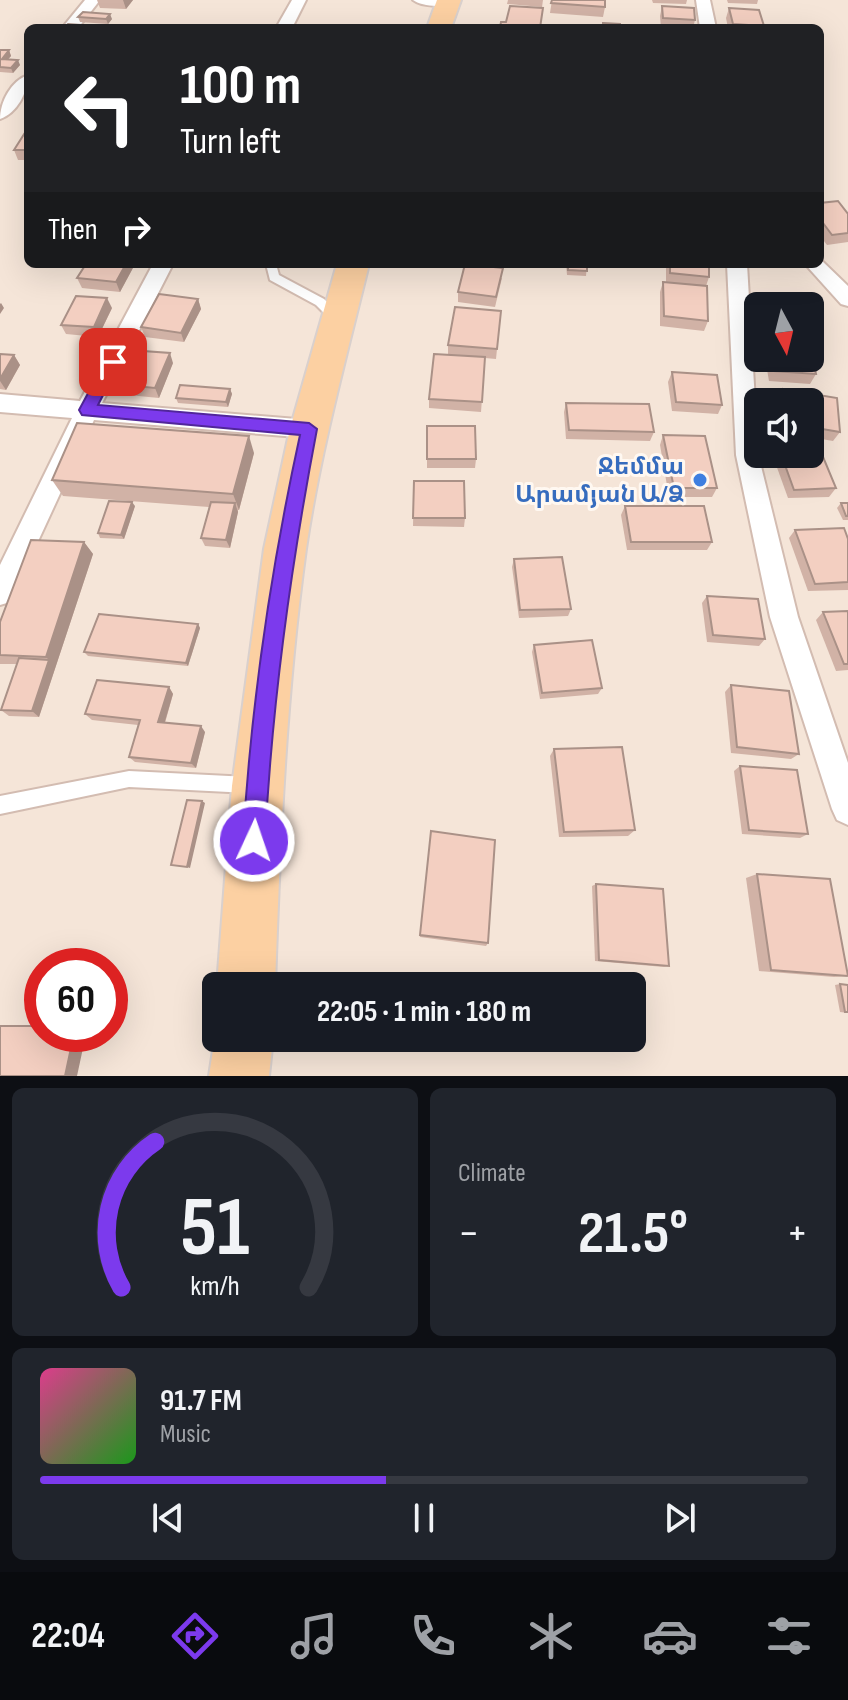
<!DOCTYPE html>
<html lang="en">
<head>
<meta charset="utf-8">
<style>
  body { margin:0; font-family:"Sofia Sans Condensed","Noto Sans Armenian",sans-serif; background:#20242c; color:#f1f3f6; height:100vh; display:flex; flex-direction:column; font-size:30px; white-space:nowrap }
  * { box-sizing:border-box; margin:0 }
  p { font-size:26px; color:#9ea1a6 }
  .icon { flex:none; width:44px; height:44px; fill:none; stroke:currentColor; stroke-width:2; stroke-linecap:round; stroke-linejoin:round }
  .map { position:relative; height:1076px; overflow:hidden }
  .side { display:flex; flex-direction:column; gap:12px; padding:12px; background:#0d0f14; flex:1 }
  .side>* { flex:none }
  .guide { position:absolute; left:24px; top:24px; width:800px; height:244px; border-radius:12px; box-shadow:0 8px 32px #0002; background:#202124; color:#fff; overflow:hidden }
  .needle { width:52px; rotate:173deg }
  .buttons { position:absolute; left:744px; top:292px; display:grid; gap:16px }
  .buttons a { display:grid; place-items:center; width:80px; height:80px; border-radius:12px; background:#171b24; box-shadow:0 8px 32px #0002; font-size:40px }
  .speed { position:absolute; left:24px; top:948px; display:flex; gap:16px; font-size:40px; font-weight:700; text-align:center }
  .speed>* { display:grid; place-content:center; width:104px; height:104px; border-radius:50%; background:#171b24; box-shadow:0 8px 32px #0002; line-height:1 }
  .speed .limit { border:12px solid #d22; background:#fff; color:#111 }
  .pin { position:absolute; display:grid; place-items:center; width:68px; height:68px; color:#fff; margin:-34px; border-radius:16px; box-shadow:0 4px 12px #0006 }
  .me { position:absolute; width:88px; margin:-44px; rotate:3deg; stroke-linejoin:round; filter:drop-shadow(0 0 6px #0008) }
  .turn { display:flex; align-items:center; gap:28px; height:168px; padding:0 24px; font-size:36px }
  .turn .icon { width:104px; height:104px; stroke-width:2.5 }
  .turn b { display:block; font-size:56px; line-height:68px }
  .then { display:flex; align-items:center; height:76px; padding:0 24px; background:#0003; gap:16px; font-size:30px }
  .big { font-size:60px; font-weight:700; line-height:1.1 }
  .side .card { flex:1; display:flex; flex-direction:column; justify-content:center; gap:12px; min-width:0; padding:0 28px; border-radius:12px; background:#20242c }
  .side .dial { align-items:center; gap:0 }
  .dial svg { height:208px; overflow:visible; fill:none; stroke:#363941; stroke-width:7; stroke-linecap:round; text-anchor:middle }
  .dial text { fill:#f1f3f6; stroke:none }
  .song { display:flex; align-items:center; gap:24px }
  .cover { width:96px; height:96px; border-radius:12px; background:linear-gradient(135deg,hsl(330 70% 55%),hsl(120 70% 35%)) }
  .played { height:8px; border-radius:4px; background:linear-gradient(90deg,#7c3aed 45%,#363941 45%) }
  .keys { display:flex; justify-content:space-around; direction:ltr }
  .heat { display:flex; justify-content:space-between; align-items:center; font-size:44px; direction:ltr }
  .side .tiles { flex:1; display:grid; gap:12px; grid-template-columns:1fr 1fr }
  .card:last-child { grid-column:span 2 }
  .trip { position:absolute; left:202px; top:972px; width:444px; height:80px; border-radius:12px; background:#171b24; box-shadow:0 8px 32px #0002; font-weight:700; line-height:80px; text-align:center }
  .menu { display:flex; height:128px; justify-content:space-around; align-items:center; background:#090b0e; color:#9ea1a6 }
  .menu .icon { width:56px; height:56px }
  .menu .current { color:#7c3aed }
  .menu b { font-size:36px; color:#f1f3f6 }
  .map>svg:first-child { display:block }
  .residential { fill:#f5e5d8; fill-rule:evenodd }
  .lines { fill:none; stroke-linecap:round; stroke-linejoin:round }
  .service-casing { stroke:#d3bcb1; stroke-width:4 }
  .minor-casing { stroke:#d3bcb1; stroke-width:4 }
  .primary-casing { stroke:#d9d0cd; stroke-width:4 }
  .service { fill:#fff; fill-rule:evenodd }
  .minor { fill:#fff; fill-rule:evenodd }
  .primary { fill:#fcd0a2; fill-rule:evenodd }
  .wall { fill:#d1b2a6 }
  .shaded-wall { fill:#aa9187 }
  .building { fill:#f3cfc1; stroke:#aa9187; stroke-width:2 }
  .route { fill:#7c3aed; stroke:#51269a; stroke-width:2 }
  .shop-dot { fill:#3f7fe0; stroke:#fff8f1; stroke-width:3 }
  .labels { text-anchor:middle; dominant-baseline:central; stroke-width:6; stroke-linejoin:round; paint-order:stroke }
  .shop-label { font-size:24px; font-weight:bold; fill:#366cbe; stroke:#fff8f1; text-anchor:end }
</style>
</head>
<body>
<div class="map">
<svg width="848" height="1076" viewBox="0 0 848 1076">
  <rect width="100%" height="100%" fill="#fdf3ea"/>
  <!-- residential -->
  <path class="residential" d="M0,0H848V1076H0ZM28,28H820V264H28ZM758,306H810V358H758ZM758,402H810V454H758ZM42,966H110V1034H42ZM216,986H632V1038H216Z"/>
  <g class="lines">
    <!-- service casing -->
    <g class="service-casing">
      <g id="service">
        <polygon points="266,264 276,264 279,275 324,299 340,315 340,321 332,321 316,305 270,280"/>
        <polygon points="129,771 249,777 255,779 257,785 255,791 249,793 129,787 0,814 0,796"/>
      </g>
    </g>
    <!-- minor casing -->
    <g class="minor-casing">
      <g id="minor">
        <polygon points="85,0 100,0 78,28 62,28"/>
        <polygon points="292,0 306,0 292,28 276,28"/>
        <path d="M413,0H456V1C447,8 422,7 413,0Z"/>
        <polygon points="696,0 710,0 716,28 700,28"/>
        <path d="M28,75C28,92 17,113 0,119C0,102 11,81 28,75Z"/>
        <polygon points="820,259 848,286 848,306 841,304 805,264 820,264"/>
        <polygon points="153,264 173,264 102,403 309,420 317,423 321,429 317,435 309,438 94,420 10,602 0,605 0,565 72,418 0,412 0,394 80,401"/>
        <polygon points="727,264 747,264 758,454 798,617 848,763 848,825 837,820 832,809 770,617 736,455"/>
      </g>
    </g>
    <!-- primary casing -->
    <g class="primary-casing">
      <g id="primary">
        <polygon points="437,0 461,0 451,28 427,28"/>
        <path d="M337,264H369C346,358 320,453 306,549C286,694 280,840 275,986H217L232,786L264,549L290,429Z"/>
        <polygon points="216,1031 216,1038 273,1038 269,1076 209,1076"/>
      </g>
    </g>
    <!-- service -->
    <use href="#service" class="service"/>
    <!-- minor -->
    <use href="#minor" class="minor"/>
    <!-- primary -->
    <use href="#primary" class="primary"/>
  </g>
  <!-- wall -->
  <g class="wall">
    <polygon points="97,0 133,0 126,9 100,8"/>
    <polygon points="508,0 543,0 542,7 507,4"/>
    <polygon points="552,0 605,7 603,17 550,13"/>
    <polygon points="652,0 687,0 686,4 653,3"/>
    <polygon points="727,0 758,0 757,4 728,3"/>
    <polygon points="662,6 695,20 693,28 661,28 660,16"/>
    <polygon points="729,8 764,26 763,28 728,28 726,18"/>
    <polygon points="78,17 112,19 108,24 80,22"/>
    <polygon points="0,50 9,50 11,56 8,59 20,65 13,73 0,72"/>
    <polygon points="28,128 28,160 18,160 14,150"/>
    <polygon points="820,203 848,214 848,242 827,245 820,236"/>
    <polygon points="566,264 587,264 586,276 567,275"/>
    <polygon points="666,264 709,264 709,277 706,286 708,321 704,331 660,326 660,292 663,282 666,282"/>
    <polygon points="134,266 120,292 82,288 77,278"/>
    <polygon points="502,278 495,307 458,302 458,292"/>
    <polygon points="198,299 201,309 184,342 145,337 141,327"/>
    <polygon points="112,308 98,337 66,334 61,325"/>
    <polygon points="753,324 758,324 758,339 753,339 750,329"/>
    <polygon points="448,345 497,349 496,359 485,358 481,412 429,408 429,399 448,354"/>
    <polygon points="0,354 14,355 20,365 6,390 0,389"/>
    <polygon points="765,358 810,358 816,374 810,384 769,381"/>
    <polygon points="173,363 159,398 118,394 113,384"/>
    <polygon points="672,372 722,405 718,414 672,411 668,382"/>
    <polygon points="230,389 232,394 228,407 178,403 176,398"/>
    <polygon points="783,389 837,398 840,432 833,441 810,437 810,402 777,402 777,398"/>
    <polygon points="566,403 654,432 650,441 566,439 564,412"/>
    <polygon points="427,426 476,459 475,468 427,468"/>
    <polygon points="663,435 717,488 712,497 669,497 660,445"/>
    <polygon points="254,453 239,510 238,510 238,512 230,548 205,546 201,538 209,507 63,496 52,480"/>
    <polygon points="780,454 810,454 836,488 829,497 788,498 775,462"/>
    <polygon points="414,481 465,518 464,527 413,526"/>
    <polygon points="841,503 848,503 848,520 843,520 837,508"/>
    <polygon points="135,506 124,539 100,538 98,533"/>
    <polygon points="625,506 712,542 707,550 627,550 621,515"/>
    <polygon points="795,530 848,539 848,590 808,591 789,538"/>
    <polygon points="84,542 93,554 39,717 9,716 1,710 17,664 0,664 0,622"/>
    <polygon points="514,559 571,609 568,616 519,618 512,567"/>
    <polygon points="707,596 765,639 759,646 707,642 702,603"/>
    <polygon points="848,611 848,670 836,671 816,620 823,612"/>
    <polygon points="198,624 200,628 188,666 88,656 84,652"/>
    <polygon points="534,645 602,688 598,694 540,699 532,652"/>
    <polygon points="731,685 799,754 791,759 731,753 725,692"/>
    <polygon points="169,687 173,694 165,723 205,732 196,768 135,762 129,757 138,725 92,720 85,714"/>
    <polygon points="554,749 635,830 628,836 559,837 550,756"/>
    <polygon points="740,766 808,834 800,838 742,834 734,771"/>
    <polygon points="431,831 488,943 486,946 420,937"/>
    <polygon points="757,874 848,976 834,977 759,971 746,878"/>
    <polygon points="596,884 669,966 664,967 595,961 592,886"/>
    <polygon points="840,984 848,1013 840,1012 835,985"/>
  </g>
  <!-- shaded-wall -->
  <g class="shaded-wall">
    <polygon points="123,0 133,0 126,9"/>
    <polygon points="110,14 112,19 108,24 106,19"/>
    <polygon points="9,50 11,56 4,64 2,59"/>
    <polygon points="18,60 20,65 13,73 11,68"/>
    <polygon points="126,264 133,264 134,266 120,292 116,282"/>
    <polygon points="107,298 112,308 98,337 94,327"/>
    <polygon points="198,299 201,309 184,342 181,333"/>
    <polygon points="1,303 4,308 0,314 0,304"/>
    <polygon points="170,353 173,363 159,398 155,388"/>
    <polygon points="14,355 20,365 6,390 0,381 0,379"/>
    <polygon points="230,389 232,394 228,407 226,402"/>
    <polygon points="249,436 254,453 239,510 233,494"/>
    <polygon points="132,502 135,506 124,539 121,535"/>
    <polygon points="235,503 238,512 230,548 226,540"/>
    <polygon points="84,542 93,554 39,717 32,711 49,660 46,657"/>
    <polygon points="198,624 200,628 188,666 186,663"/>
    <polygon points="169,687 173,694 163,728 158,722"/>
    <polygon points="201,726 205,732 196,768 191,763"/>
    <polygon points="202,801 205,803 190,868 187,867"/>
    <polygon points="74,1034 86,1034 77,1076 65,1076"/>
  </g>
  <!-- building -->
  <g class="building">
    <polygon points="552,0 605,0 605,7 551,3"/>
    <polygon points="510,6 543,8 540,28 500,27 501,22 506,22"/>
    <polygon points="662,6 694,8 695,20 663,18"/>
    <polygon points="729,8 759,10 764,26 733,24"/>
    <polygon points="83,12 110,14 106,19 78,17"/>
    <polygon points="603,23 620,24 620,28 603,28"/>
    <polygon points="68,24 96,26 94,28 64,28"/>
    <polygon points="0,50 9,50 2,59 18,60 11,68 0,67"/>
    <polygon points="28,128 28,150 14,150"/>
    <polygon points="838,201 848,214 848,233 832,235 820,219 820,203"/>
    <polygon points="86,264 126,264 116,282 77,278"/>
    <polygon points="465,264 503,268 496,297 458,292"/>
    <polygon points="568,264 587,264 587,271 568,270"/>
    <polygon points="670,264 709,264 709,277 670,273"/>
    <polygon points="663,282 707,286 708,321 664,316"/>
    <polygon points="159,294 198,299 181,333 141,327"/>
    <polygon points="76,296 107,298 94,327 61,325"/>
    <polygon points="455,307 501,311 497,349 448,345"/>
    <polygon points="753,324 758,324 758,334 755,334"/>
    <polygon points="810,348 816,374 774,371 772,358 810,358"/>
    <polygon points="129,350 170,353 155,388 113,384"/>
    <polygon points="0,354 14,355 0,379"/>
    <polygon points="434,354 485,357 482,402 429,399"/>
    <polygon points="672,372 717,375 722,405 676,402"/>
    <polygon points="180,385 230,389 226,402 176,398"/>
    <polygon points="783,389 837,398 840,432 810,427 810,402 783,402"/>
    <polygon points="566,403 649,404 654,432 569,430"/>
    <polygon points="77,423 249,436 233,494 52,480"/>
    <polygon points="427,426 475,426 476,459 427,459"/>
    <polygon points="663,435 705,436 717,488 674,488"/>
    <polygon points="810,452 821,452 836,488 794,490 781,454 810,454"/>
    <polygon points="414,481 464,481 465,518 413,518"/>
    <polygon points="109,501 132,502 121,535 98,533"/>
    <polygon points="211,502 235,503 226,540 201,538"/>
    <polygon points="841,503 848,503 848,516 846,516"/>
    <polygon points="625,506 704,506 712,542 631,542"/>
    <polygon points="844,528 848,539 848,582 815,584 795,530"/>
    <polygon points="31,540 84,542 46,657 0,655 0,622"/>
    <polygon points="562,557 571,609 520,610 514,559"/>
    <polygon points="707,596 758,599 765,639 713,635"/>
    <polygon points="848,611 848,664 844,664 823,612"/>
    <polygon points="99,614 198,624 186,663 84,652"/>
    <polygon points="592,640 602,688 542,693 534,645"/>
    <polygon points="19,658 49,660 32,711 1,710"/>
    <polygon points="97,680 169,687 158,722 201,726 191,763 129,757 140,720 85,714"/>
    <polygon points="731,685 789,691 799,754 737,747"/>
    <polygon points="622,747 635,830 564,832 554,749"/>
    <polygon points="740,766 797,770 808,834 749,830"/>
    <polygon points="187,800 202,801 187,867 171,865"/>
    <polygon points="431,831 495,840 488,943 420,935"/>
    <polygon points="757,874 830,879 848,976 771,970"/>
    <polygon points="596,884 663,889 669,966 599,960"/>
    <polygon points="840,984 848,985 848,1012 845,1012"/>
    <polygon points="0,1026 42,1026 42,1034 74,1034 65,1076 0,1076"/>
  </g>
  <!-- route -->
  <path class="route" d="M113,356L120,362L98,405L309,423L317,429C291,565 272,702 265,841L262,849L254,852L246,849L243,841C251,704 271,568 300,435L82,415L79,410L107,358Z"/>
  <!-- markers -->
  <circle class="shop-dot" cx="700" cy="480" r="8"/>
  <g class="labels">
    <!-- shop labels -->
    <g class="shop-label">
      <text x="684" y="466">Ջեմմա<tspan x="684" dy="28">Արամյան Ա/Ձ</tspan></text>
    </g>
  </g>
</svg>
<div class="buttons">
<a><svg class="needle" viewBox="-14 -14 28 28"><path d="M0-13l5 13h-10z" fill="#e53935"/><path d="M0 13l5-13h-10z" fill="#9ea1a6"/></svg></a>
<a><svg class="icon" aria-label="sound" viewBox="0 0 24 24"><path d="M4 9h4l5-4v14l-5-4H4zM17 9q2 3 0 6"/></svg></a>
</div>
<div class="speed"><div class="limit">60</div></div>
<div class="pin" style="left:113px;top:362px;background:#d93025"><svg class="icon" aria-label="arrive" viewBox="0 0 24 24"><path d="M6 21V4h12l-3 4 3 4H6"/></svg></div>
<svg class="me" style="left:254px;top:841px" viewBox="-20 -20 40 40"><circle r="17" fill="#7c3aed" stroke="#fff" stroke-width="3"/><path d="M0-11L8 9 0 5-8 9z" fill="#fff"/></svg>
<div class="trip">22:05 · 1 min · 180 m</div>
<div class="guide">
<div class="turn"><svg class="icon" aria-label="left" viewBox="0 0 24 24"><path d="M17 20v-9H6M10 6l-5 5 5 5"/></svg><div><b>100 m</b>Turn left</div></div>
<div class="then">Then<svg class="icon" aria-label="right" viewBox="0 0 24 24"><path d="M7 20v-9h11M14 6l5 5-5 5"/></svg></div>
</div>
</div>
<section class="side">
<div class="tiles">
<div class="card dial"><svg viewBox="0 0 100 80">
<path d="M14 69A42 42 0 1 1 86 69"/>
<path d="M14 69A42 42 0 0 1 27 13" stroke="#7c3aed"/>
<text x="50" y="56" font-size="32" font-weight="700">51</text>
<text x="50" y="72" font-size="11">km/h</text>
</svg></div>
<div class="card"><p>Climate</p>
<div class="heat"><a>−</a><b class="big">21.5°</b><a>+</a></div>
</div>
<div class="card">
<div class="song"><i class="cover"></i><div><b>91.7 FM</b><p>Music</p></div></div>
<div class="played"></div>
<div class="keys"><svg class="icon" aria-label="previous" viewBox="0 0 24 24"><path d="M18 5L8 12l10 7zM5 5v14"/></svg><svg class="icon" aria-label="pause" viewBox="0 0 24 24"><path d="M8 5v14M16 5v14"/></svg><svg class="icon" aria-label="next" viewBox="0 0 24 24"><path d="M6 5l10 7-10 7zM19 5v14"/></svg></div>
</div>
</div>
</section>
<nav class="menu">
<b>22:04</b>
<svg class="icon current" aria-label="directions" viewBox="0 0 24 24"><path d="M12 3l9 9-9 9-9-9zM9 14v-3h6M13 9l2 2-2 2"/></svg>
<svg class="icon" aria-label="music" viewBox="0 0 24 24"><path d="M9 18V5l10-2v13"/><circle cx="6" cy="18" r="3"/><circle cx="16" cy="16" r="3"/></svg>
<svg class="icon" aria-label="phone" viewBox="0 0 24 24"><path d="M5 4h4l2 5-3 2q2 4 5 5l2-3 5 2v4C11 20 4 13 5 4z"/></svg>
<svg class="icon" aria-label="climate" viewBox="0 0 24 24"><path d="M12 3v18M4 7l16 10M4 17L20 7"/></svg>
<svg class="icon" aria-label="car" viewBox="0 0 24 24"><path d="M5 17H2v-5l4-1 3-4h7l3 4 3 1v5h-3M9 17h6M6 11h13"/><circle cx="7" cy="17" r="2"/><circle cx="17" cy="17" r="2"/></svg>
<svg class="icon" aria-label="filters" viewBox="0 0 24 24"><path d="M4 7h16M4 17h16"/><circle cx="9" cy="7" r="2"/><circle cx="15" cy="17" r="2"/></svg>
</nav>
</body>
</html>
